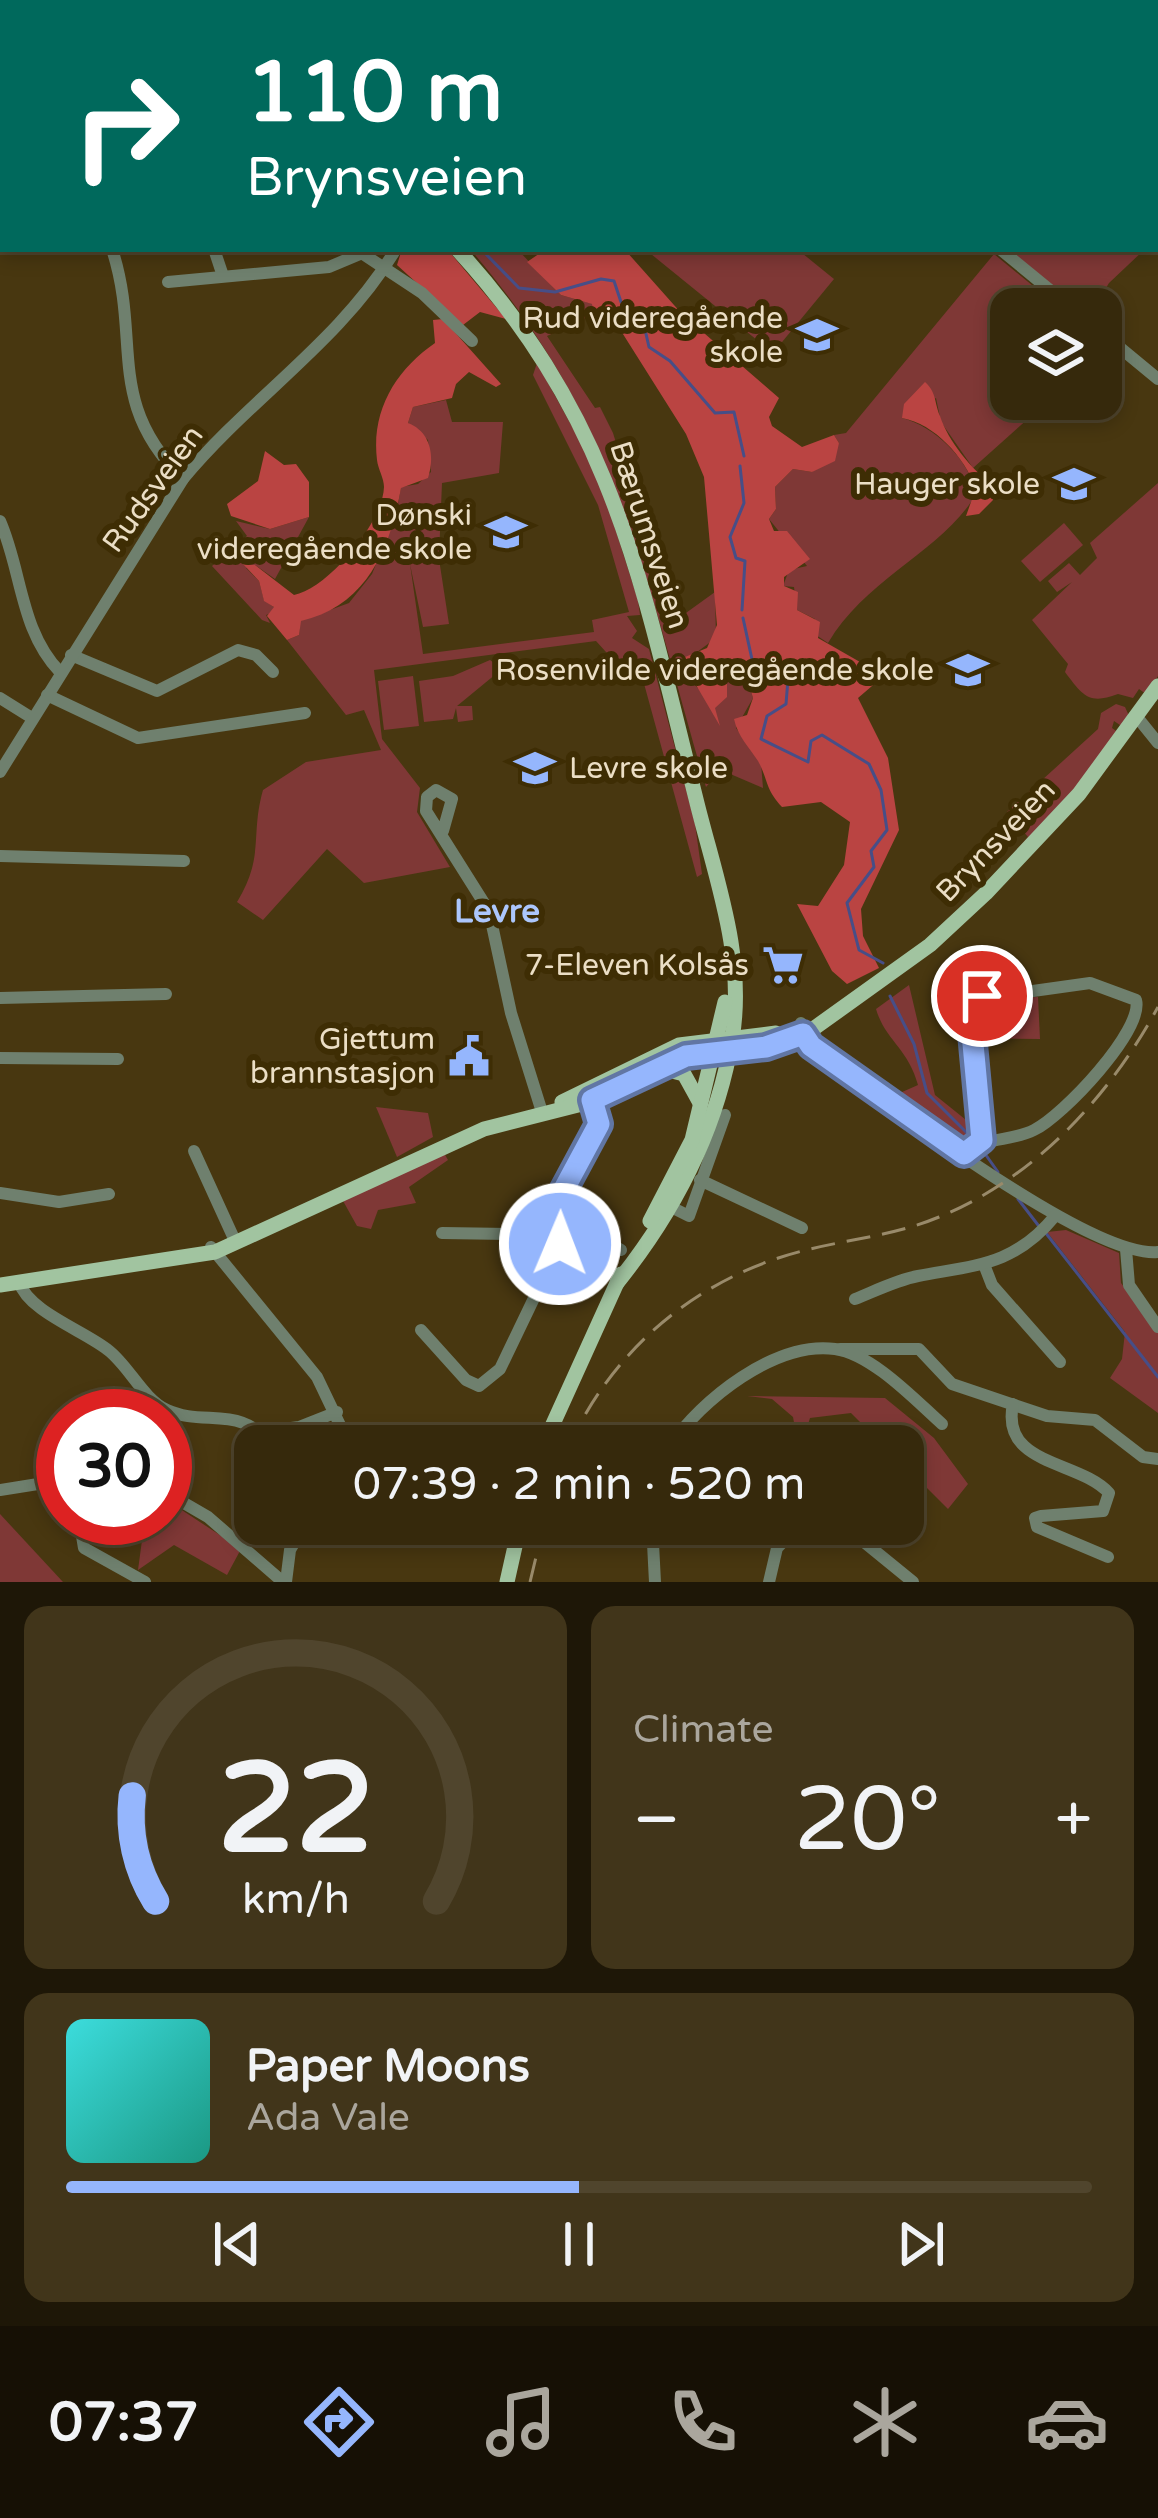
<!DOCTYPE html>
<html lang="en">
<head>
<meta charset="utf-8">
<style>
  body { margin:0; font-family:"Varela Round",sans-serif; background:#41351a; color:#f1f3f6; height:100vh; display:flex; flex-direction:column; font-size:45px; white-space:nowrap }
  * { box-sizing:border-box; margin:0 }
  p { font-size:39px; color:#aaa69d }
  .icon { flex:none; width:66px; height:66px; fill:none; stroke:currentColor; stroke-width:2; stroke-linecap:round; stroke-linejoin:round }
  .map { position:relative; height:1582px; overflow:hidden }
  .drawer { display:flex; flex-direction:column; gap:24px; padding:24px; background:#1e1707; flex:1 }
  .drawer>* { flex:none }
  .top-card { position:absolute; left:0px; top:0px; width:1158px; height:252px; box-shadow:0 6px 18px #0003,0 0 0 3px #50452d; background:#00695c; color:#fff; overflow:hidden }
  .controls { position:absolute; left:990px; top:288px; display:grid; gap:24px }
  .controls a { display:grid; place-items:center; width:132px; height:132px; border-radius:24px; background:#36290c; box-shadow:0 6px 18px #0003,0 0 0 3px #50452d; font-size:60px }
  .speed { position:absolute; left:36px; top:1389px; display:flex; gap:24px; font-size:60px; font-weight:700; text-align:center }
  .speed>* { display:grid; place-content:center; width:156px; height:156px; border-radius:50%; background:#36290c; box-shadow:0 6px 18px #0003,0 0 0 3px #50452d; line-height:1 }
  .speed .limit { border:18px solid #d22; background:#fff; color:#111 }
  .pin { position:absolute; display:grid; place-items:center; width:102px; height:102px; color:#fff; margin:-51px; border:6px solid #fff; border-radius:50%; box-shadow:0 3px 12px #0007 }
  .me { position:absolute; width:132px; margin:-66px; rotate:1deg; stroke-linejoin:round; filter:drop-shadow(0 0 9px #0008) }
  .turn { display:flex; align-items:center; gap:42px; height:252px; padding:0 48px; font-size:54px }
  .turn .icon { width:156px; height:156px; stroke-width:2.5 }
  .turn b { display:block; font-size:84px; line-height:102px }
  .big { font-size:90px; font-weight:600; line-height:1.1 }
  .drawer .tile { flex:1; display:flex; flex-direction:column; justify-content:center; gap:18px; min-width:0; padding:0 42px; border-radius:24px; background:#41351a }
  .drawer .dial { align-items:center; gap:0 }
  .dial svg { height:312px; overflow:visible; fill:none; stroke:#50452d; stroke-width:7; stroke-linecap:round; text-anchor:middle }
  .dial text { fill:#f1f3f6; stroke:none }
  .song { display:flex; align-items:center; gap:36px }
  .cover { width:144px; height:144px; border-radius:18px; background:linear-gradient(135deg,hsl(180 70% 55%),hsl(170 70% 35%)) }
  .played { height:12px; border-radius:6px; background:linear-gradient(90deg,#95b6fd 50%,#50452d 50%) }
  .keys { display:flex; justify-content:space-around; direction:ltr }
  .heat { display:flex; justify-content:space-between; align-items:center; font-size:66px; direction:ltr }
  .drawer .tiles { flex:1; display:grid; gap:24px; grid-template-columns:1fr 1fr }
  .tile:last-child { grid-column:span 2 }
  .trip { position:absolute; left:234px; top:1425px; width:690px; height:120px; border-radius:24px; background:#36290c; box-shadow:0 6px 18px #0003,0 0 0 3px #50452d; font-weight:600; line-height:120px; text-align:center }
  .tabs { display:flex; height:192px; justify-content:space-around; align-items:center; background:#161005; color:#aaa69d }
  .tabs .icon { width:84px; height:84px }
  .tabs .current { color:#95b6fd }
  .tabs b { font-size:54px; color:#f1f3f6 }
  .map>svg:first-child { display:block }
  .green { fill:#7f3836 }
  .forest { fill:#ba4442 }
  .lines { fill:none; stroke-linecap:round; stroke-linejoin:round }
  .stream { stroke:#474e87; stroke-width:3 }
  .minor { stroke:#6f806e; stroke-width:12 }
  .major { stroke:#a1c4a0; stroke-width:15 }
  .rail { stroke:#998a6a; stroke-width:3; stroke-dasharray:24 12; stroke-linecap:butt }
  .route-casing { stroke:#6176a4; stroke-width:30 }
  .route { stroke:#95b6fd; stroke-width:21 }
  .labels { text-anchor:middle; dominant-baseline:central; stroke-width:12; stroke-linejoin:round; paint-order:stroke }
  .poi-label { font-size:30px; fill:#ebdec5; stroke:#3e2d04; text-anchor:end }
  .street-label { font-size:30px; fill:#ebdec5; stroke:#3e2d04 }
  .neighbourhood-label { font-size:33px; font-weight:bold; fill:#acc6fb; stroke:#3e2d04 }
</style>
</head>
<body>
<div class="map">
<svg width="1158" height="1582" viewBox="0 0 1158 1582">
  <rect width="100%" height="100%" fill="#483710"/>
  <!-- green -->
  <g class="green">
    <polygon points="713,0 1158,0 1158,239 1155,3"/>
    <path d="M470,249H517L561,295L593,304L594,314L547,336L595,408L600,407L613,433L672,623L715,592L716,638L697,652L695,685L715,707L727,678H747L753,698L736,728L761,763L763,788L721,770L706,787C644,575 620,423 470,249Z"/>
    <polygon points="654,249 797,249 834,279 773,353 651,254"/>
    <polygon points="1007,249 1145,249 1109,283 1093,309 1080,309"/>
    <path d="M994,254L1061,309H1011V399H1050L973,468L941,422L936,398L902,418C934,426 970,460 976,494C944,550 867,577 828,643L816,635L815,619L797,610L794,587L783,586L789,570L807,566L769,519L776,509L775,487L793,469L812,472L839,443L834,435L846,433Z"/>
    <path d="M537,363L597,472L638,600L640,615L627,616L637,631L632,638L649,649L695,824L702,874L697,877L640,669L606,652L596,641L374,670L382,739L420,788L417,812L450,867L364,883L327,849L263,920L237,902C265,856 250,836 263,790L306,762L381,750L364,710L346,715L287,640L299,635L300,621L349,603L372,574L396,515L401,487L418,484L431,472L428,440L408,423L413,407L446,400L452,422H503L499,473L442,483L439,556L426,560L439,559L449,624L423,627L410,564L423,654L594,632L592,620L629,612L598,505L533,375Z"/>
    <path d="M1158,483V676L1146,694L1139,689L1133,698L1118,694C1089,705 1083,696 1065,672L1068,664L1032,620L1072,582L1057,592L1048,581L1069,563L1080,575L1097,558L1090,543Z"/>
    <polygon points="309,517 275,579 255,565 246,568 259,581 264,600 274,607 276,612 266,615 270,623 262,620 212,566 247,536 236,521 270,529"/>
    <polygon points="1064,523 1083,545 1040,582 1021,561"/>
    <polygon points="490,660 502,669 457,706 472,706 473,720 458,722 456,708 453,719 424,722 419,681 453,676"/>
    <polygon points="413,676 419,726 384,730 378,681"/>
    <polygon points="1116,704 1125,707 1130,718 1123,727 1114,721 1112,728 1119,733 1082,782 985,885 1028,837 1007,812 1098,729 1101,713"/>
    <path d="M909,985L935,1095L976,1128L962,1143L893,1096L918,1085C908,1048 885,1040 876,1009Z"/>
    <polygon points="1038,997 1040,1039 976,1038 974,1006 984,999"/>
    <polygon points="376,1107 428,1113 433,1137 397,1157"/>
    <polygon points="444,1153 448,1160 409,1187 416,1203 378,1210 371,1229 357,1226 342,1199"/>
    <polygon points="1066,1230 1119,1253 1121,1283 1158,1332 1158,1413 1110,1378 1122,1359 1125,1332 1047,1232"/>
    <polygon points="747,1396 885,1398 934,1438 968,1484 948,1509 903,1464 903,1446 884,1446 851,1413 810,1418 804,1437 782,1446 795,1428 793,1417 772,1399"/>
    <polygon points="165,1499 241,1549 227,1575 174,1545 138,1570 145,1518 165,1518"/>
    <polygon points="0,1514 63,1582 0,1582"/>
  </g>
  <!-- forest -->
  <g class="forest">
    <polygon points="402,249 447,249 506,319 480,312 463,325 397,265"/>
    <path d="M546,249L626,251L682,314L779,398L769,417L772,426L802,447L834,435L839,443L835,461L812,472L793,469L775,487L776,509L769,519L774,531H787L810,559L784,577V586L798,592L797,610L820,622L818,638L867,666L879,680L858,698L888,758L899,830L861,909L863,936L879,968L847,984L832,971L797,904L818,906L844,865L850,822L821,802L782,807C765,789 768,779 758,761C749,747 738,737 734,719L747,715L753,698L747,678H727V697L715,708L720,726L696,685L685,681V657L707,648L717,625L704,477L686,434L616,323L594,314L592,304L561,295L527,262Z"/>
    <path d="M443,319L501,384L496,387L469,372L456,384L452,398L413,407L408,423C431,432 435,456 428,478L401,488C390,550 366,606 301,621L299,635L287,640L267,616L274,607L264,601L259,581L243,564L255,565L294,595C327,589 383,523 384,487C384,478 378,469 377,460C371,410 396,370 435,343L433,320Z"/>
    <path d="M925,382C937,393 934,402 940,416C948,441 972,470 993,485V500L979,514L966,516L976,488C964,457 935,424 902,418L904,404Z"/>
    <polygon points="265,451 284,465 296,464 309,482 309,517 270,529 231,516 227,504 258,481"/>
  </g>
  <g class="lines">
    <!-- stream -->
    <g class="stream">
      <polyline points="183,0 186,3"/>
      <polyline points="481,249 519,288 555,292 601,279 614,281 621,302 641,312 649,347 670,361 715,413 734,412 744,456"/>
      <polyline points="740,466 744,503 730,537 736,558 745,561 742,610"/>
      <polyline points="743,618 753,664 788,679 786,704 767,716 761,739 808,762 811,741 822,735 869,764 881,790 887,830 871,851 874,867 847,903 859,950 883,963"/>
      <polyline points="890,996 914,1044 927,1093 977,1143"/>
      <polyline points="983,1151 998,1172"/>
      <polyline points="1018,1199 1038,1225"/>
      <polyline points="1045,1232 1158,1377"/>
    </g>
    <!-- minor -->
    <g class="minor">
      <polyline points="406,0 409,3"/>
      <polyline points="707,0 710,3"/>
      <polyline points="580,3 583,0"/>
      <path d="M112,249C142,341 104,401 183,479"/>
      <polyline points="214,249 222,273"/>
      <polyline points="1000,249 1073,309"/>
      <polyline points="357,250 422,293 472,341"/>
      <polyline points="168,282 329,267 360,254"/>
      <polyline points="1101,332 1158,379"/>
      <path d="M0,521C22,571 20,631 60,672"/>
      <polyline points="71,655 157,691 238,650 256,655 273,672"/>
      <polyline points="47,695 138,738 305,713"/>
      <polyline points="0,698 32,718"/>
      <polyline points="1137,717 1158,743"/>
      <path d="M0,772L183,479C251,397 340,342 396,249"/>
      <polyline points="443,831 452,799 436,790 427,797 426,811 489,911 511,1013 542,1112"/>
      <polyline points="0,856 184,861"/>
      <polyline points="0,998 166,994"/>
      <path d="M801,1023L811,1046C873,1093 1090,1259 1158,1252"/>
      <polyline points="0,1058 118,1059"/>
      <polyline points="194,1151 236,1243"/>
      <path d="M964,1153C987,1136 1010,1142 1034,1130C1063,1116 1144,1030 1136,1000L1090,983L976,999L971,1023L982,1140"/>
      <polyline points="700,1180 802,1228"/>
      <polyline points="0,1193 59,1202 109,1194"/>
      <polyline points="663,1203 689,1216 725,1115"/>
      <polyline points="565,1226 580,1226 621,1250"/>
      <polyline points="442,1233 509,1234 549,1267"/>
      <polyline points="211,1247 317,1377 350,1446"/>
      <polyline points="1126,1249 1129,1285 1158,1327"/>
      <polyline points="985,1267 992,1285 1060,1362"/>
      <path d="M19,1282C29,1312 83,1330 108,1350C129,1366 143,1399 167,1410C203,1427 245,1404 269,1446"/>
      <path d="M855,1299C875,1291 897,1280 918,1276C975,1265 1014,1266 1055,1216"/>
      <polyline points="421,1330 466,1380 479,1386 500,1369 560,1244 560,1190 599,1124 588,1091"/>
      <polyline points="840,1349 919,1349 952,1384 1047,1416 1095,1420 1143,1457 1158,1459"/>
      <path d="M1013,1404C1000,1466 1079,1460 1109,1493L1103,1511L1041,1516L1035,1518L1037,1527L1108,1557"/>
      <polyline points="261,1432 299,1427 337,1412"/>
      <path d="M670,1446C701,1400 775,1341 835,1349C872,1354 915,1400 942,1424"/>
      <polyline points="0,1490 63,1480"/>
      <polyline points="165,1492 208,1517 283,1582"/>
      <polyline points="79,1518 84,1548 145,1582"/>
      <polyline points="393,1524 404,1528 425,1524"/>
      <polyline points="652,1524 655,1582"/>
      <polyline points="842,1524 913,1582"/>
      <polyline points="286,1582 290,1550 305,1524"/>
      <polyline points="769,1582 777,1548 800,1524"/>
    </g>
    <!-- major -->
    <g class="major">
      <polyline points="207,0 211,3"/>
      <path d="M457,249C615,422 641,581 696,799C715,877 746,956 732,1039C717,1129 674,1212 617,1283"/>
      <polyline points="660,1068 684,1074 700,1103"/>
      <polyline points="562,1102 679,1045 776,1033"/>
      <polyline points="650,1221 692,1140 725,1002"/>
      <polyline points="0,1285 215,1252 484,1129 582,1104 686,1056 766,1047 813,1029 930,945 986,893 1079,794 1158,686"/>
      <polyline points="543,1446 621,1274"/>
      <polyline points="507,1582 520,1524"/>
    </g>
    <!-- rail -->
    <g class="rail">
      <path d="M569,1446C614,1347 700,1276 806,1250C850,1239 896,1235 939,1217C1035,1178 1109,1097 1158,1007"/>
      <polyline points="530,1582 544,1524"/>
    </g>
  </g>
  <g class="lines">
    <!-- route casing -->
    <g class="route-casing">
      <polyline id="route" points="560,1244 565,1226 557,1202 599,1124 592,1100 686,1056 766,1047 803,1034 811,1046 964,1154 982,1140 970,1012 982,996"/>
    </g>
    <!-- route -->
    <use href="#route" class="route"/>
  </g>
  <!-- icons -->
  <defs>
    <g id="school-bare" transform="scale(3.24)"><path d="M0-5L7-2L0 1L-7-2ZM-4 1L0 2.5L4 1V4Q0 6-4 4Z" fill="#95b6fd" stroke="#3e2d04" stroke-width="2.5" paint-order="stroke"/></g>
    <g id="supermarket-bare" transform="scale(3.24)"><path d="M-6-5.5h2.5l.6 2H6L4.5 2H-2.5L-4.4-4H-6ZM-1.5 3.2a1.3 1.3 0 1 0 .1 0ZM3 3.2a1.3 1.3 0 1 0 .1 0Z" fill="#95b6fd" stroke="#3e2d04" stroke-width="2.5" paint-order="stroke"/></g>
    <g id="civic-bare" transform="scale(3.24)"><path d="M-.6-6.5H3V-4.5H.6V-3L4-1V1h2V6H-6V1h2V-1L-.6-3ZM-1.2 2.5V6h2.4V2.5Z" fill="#95b6fd" stroke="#3e2d04" stroke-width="2.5" paint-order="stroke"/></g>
  </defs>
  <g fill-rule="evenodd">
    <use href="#school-bare" x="817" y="335"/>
    <use href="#school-bare" x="1074" y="484"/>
    <use href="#school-bare" x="506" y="532"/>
    <use href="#school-bare" x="968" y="670"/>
    <use href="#school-bare" x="535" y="768"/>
    <use href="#supermarket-bare" x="783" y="965"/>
    <use href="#civic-bare" x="469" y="1056"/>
  </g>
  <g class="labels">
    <!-- poi labels -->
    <g class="poi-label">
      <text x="783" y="318">Rud videregående<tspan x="783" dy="34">skole</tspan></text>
      <text x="1040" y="484">Hauger skole</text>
      <text x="472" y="515">Dønski<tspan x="472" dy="34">videregående skole</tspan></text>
      <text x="934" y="670">Rosenvilde videregående skole</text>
      <text x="569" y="768" text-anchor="start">Levre skole</text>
      <text x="749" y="965">7-Eleven Kolsås</text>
      <text x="435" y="1039">Gjettum<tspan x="435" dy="34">brannstasjon</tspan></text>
    </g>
    <!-- street labels -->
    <g class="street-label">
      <text transform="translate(153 489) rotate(-54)">Rudsveien</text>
      <text transform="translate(649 535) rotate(72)">Bærumsveien</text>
      <text transform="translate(996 841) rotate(-46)">Brynsveien</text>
    </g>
    <!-- neighbourhood labels -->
    <g class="neighbourhood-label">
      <text x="497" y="911">Levre</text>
    </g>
  </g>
</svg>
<div class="controls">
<a><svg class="icon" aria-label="layers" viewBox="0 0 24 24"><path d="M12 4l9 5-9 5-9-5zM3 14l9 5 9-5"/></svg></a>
</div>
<div class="speed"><div class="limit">30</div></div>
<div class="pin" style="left:982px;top:996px;background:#d93025"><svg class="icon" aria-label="arrive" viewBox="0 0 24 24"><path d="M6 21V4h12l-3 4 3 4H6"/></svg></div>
<svg class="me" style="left:560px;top:1244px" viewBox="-20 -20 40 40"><circle r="17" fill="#95b6fd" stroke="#fff" stroke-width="3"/><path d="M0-11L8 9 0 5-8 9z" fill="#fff"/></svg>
<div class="trip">07:39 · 2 min · 520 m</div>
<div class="top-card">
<div class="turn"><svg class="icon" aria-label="right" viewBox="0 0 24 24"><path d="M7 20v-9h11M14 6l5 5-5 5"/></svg><div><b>110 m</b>Brynsveien</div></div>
</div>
</div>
<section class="drawer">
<div class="tiles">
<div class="tile dial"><svg viewBox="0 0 100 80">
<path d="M14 69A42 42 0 1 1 86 69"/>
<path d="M14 69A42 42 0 0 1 8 42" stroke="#95b6fd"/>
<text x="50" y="56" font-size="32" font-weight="700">22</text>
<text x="50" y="72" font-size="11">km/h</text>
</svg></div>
<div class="tile"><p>Climate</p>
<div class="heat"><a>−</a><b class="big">20°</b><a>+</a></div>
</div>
<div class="tile">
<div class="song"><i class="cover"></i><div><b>Paper Moons</b><p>Ada Vale</p></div></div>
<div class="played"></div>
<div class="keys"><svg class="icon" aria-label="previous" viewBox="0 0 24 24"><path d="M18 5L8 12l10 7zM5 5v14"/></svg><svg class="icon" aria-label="pause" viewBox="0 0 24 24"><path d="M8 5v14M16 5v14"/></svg><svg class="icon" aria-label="next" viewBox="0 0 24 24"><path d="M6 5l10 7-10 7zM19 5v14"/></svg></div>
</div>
</div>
</section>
<nav class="tabs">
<b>07:37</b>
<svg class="icon current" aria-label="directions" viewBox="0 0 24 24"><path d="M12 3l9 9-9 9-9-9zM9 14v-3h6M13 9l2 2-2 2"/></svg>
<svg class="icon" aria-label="music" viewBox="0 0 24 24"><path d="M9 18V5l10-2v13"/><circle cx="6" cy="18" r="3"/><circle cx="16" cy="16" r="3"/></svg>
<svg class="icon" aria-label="phone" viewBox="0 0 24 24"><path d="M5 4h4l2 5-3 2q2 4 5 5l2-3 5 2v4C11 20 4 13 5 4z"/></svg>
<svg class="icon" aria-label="climate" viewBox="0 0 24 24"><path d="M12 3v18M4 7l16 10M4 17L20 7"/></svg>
<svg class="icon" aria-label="car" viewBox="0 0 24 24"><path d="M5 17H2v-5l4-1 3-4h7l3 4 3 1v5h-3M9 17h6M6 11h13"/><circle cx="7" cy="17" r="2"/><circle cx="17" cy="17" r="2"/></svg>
</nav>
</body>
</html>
